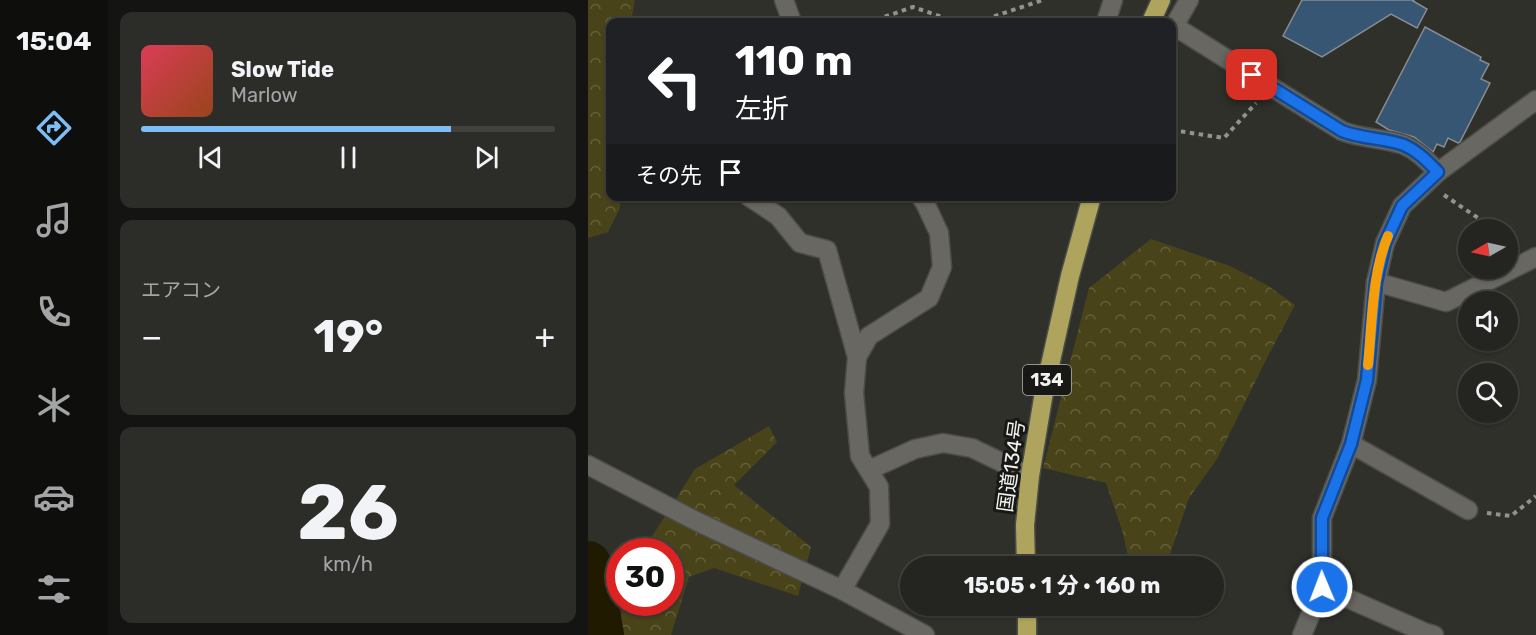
<!DOCTYPE html>
<html lang="ja">
<head>
<meta charset="utf-8">
<style>
  body { margin:0; font-family:Rubik,"Noto Sans JP",sans-serif; background:#2c2c29; color:#f1f3f6; height:100vh; display:flex; flex-direction:column; font-size:22px; white-space:nowrap }
  * { box-sizing:border-box; margin:0 }
  p { font-size:20px; color:#a3a4a5 }
  .icon { flex:none; width:33px; height:33px; fill:none; stroke:currentColor; stroke-width:2; stroke-linecap:round; stroke-linejoin:round }
  .map { position:relative; flex:1; overflow:hidden }
  .details { display:flex; flex-direction:column; gap:12px; padding:12px; background:#141412; width:480px }
  .details>* { flex:none }
  .guide { position:absolute; left:18px; top:18px; width:570px; height:183px; border-radius:12px; box-shadow:0 2px 4px #0004,0 0 0 2px #41413e; background:#202124; color:#fff; overflow:hidden }
  .needle { width:39px; rotate:261deg }
  .buttons { position:absolute; left:870px; top:219px; display:grid; gap:12px }
  .buttons a { display:grid; place-items:center; width:60px; height:60px; border-radius:50%; background:#242420; box-shadow:0 2px 4px #0004,0 0 0 2px #41413e; font-size:30px }
  .speed { position:absolute; left:18px; top:538px; display:flex; gap:12px; font-size:30px; font-weight:700; text-align:center }
  .speed>* { display:grid; place-content:center; width:78px; height:78px; border-radius:50%; background:#242420; box-shadow:0 2px 4px #0004,0 0 0 2px #41413e; line-height:1 }
  .speed .limit { border:9px solid #d22; background:#fff; color:#111 }
  .pin { position:absolute; display:grid; place-items:center; width:51px; height:51px; color:#fff; margin:-26px; border-radius:12px; box-shadow:0 3px 9px #0006 }
  .me { position:absolute; width:66px; margin:-33px; rotate:359deg; stroke-linejoin:round; filter:drop-shadow(0 0 4px #0008) }
  .turn { display:flex; align-items:center; gap:21px; height:126px; padding:0 30px; font-size:27px }
  .turn .icon { width:78px; height:78px; stroke-width:2.5 }
  .turn b { display:block; font-size:42px; line-height:51px }
  .then { display:flex; align-items:center; height:57px; padding:0 30px; background:#0003; gap:12px; font-size:22px }
  .big { font-size:45px; font-weight:700; line-height:1.1 }
  .details .tile { flex:1; display:flex; flex-direction:column; justify-content:center; gap:9px; min-width:0; padding:0 21px; border-radius:12px; background:#2c2c29 }
  .details .dial { align-items:center; gap:0 }
  .dial b { font-size:78px; line-height:1 }
  .song { display:flex; align-items:center; gap:18px }
  .cover { width:72px; height:72px; border-radius:9px; background:linear-gradient(135deg,hsl(350 70% 55%),hsl(20 70% 35%)) }
  .played { height:6px; border-radius:3px; background:linear-gradient(90deg,#7dbef9 75%,#41413e 75%) }
  .keys { display:flex; justify-content:space-around; direction:ltr }
  .heat { display:flex; justify-content:space-between; align-items:center; font-size:33px; direction:ltr }
  .trip { position:absolute; left:312px; top:556px; width:324px; height:60px; border-radius:30px; background:#242420; box-shadow:0 2px 4px #0004,0 0 0 2px #41413e; font-weight:700; line-height:60px; text-align:center }
  main { display:flex; flex:1; min-height:0 }
  .tabs { display:flex; flex-direction:column; width:108px; justify-content:space-around; align-items:center; background:#0e0e0d; color:#a3a4a5 }
  .tabs .icon { width:42px; height:42px }
  .tabs .on { color:#7dbef9 }
  .tabs b { font-size:27px; color:#f1f3f6 }
  .map>svg:first-child { display:block }
  .forest { fill:url(#forest-crowns) }
  .lines { fill:none; stroke-linecap:round; stroke-linejoin:round }
  .river { stroke:#201b00; stroke-width:46 }
  .building { fill:#365674; stroke:#888c91; stroke-width:1.5 }
  .minor-casing { stroke:#4c4c48; stroke-width:21 }
  .highway-casing { stroke:#4c4c48; stroke-width:21 }
  .path { stroke:#92928e; stroke-width:4; stroke-dasharray:4.5 4.5; stroke-linecap:butt }
  .minor { stroke:#686762; stroke-width:18 }
  .highway { stroke:#aea45e; stroke-width:18 }
  .route-casing { stroke:#114b97; stroke-width:15 }
  .route { stroke:#1a73e8; stroke-width:10 }
  .slow { stroke:#f59e0b; stroke-width:10 }
  .labels { text-anchor:middle; dominant-baseline:central; stroke-width:6; stroke-linejoin:round; paint-order:stroke }
  .shield { fill:#181816; stroke:#b1b1ae; stroke-width:1.5 }
  .shield-label { font-size:18px; font-weight:bold; fill:#f2f2ef }
  .street-label { font-size:20px; fill:#f2f2ef; stroke:#181816 }
</style>
</head>
<body>
<main>
<nav class="tabs">
<b>15:04</b>
<svg class="icon on" aria-label="directions" viewBox="0 0 24 24"><path d="M12 3l9 9-9 9-9-9zM9 14v-3h6M13 9l2 2-2 2"/></svg>
<svg class="icon" aria-label="music" viewBox="0 0 24 24"><path d="M9 18V5l10-2v13"/><circle cx="6" cy="18" r="3"/><circle cx="16" cy="16" r="3"/></svg>
<svg class="icon" aria-label="phone" viewBox="0 0 24 24"><path d="M5 4h4l2 5-3 2q2 4 5 5l2-3 5 2v4C11 20 4 13 5 4z"/></svg>
<svg class="icon" aria-label="climate" viewBox="0 0 24 24"><path d="M12 3v18M4 7l16 10M4 17L20 7"/></svg>
<svg class="icon" aria-label="car" viewBox="0 0 24 24"><path d="M5 17H2v-5l4-1 3-4h7l3 4 3 1v5h-3M9 17h6M6 11h13"/><circle cx="7" cy="17" r="2"/><circle cx="17" cy="17" r="2"/></svg>
<svg class="icon" aria-label="filters" viewBox="0 0 24 24"><path d="M4 7h16M4 17h16"/><circle cx="9" cy="7" r="2"/><circle cx="15" cy="17" r="2"/></svg>
</nav>
<section class="details">
<div class="tile">
<div class="song"><i class="cover"></i><div><b>Slow Tide</b><p>Marlow</p></div></div>
<div class="played"></div>
<div class="keys"><svg class="icon" aria-label="previous" viewBox="0 0 24 24"><path d="M18 5L8 12l10 7zM5 5v14"/></svg><svg class="icon" aria-label="pause" viewBox="0 0 24 24"><path d="M8 5v14M16 5v14"/></svg><svg class="icon" aria-label="next" viewBox="0 0 24 24"><path d="M6 5l10 7-10 7zM19 5v14"/></svg></div>
</div>
<div class="tile"><p>エアコン</p>
<div class="heat"><a>−</a><b class="big">19°</b><a>+</a></div>
</div>
<div class="tile dial"><b>26</b><p>km/h</p></div>
</section>
<div class="map">
<svg width="948" height="635" viewBox="0 0 948 635">
  <defs>
    <pattern id="forest-crowns" width="20" height="18" patternUnits="userSpaceOnUse" patternTransform="scale(1.5)"><rect width="20" height="18" fill="#49431a"/><path d="M2 6a3 3 0 1 1 6 0M12 15a3 3 0 1 1 6 0" fill="none" stroke="#645f3c"/></pattern>
  </defs>
  <rect width="100%" height="100%" fill="#30302b"/>
  <!-- forest -->
  <g class="forest">
    <polygon points="0,0 47,0 43,22 22,22 22,196 32,197 32,208 20,232 0,238"/>
    <polygon points="563,239 642,266 679,285 707,305 678,360 629,459 601,498 579,563 542,565 535,533 518,483 455,468 501,288"/>
    <polygon points="181,426 189,442 146,485 223,547 210,596 126,568 101,577 83,635 32,635 34,603 82,603 82,552 54,552 107,469"/>
  </g>
  <g class="lines">
    <!-- river -->
    <polyline class="river" points="0,564 13,635"/>
  </g>
  <!-- building -->
  <g class="building">
    <polygon points="714,0 826,0 825,1 839,9 829,28 803,14 734,57 695,36"/>
    <polygon points="837,27 893,57 892,60 901,64 893,79 902,83 872,142 870,143 860,138 856,147 849,144 845,152 826,137 801,130 788,122"/>
  </g>
  <g class="lines">
    <!-- minor casing -->
    <g class="minor-casing">
      <g id="minor">
        <polyline points="196,0 204,22"/>
        <path d="M601,0L586,26L754,131C774,139 797,138 816,145C830,151 840,162 850,172"/>
        <polyline points="518,22 525,0"/>
        <polyline points="160,196 190,216 212,243 239,250 269,357 266,393 272,456 291,487 292,524 254,590"/>
        <polyline points="788,282 858,302 948,257"/>
        <polyline points="269,357 281,336 341,298 354,267 351,233 337,203 332,196"/>
        <polyline points="763,444 880,510"/>
        <polyline points="0,465 108,521 254,590 337,635"/>
        <polyline points="281,470 327,449 355,443 384,448 442,476"/>
        <polyline points="734,587 836,632 846,635"/>
        <polyline points="714,635 734,587 734,518 763,444 779,380 788,282 797,243 814,206 850,172 948,100"/>
      </g>
    </g>
    <!-- highway casing -->
    <g class="highway-casing">
      <g id="highway">
        <polyline points="563,22 573,0"/>
        <polyline points="438,567 437,525 442,476 456,392 482,276 504,196"/>
        <polyline points="439,606 439,635"/>
      </g>
    </g>
    <!-- path -->
    <g class="path">
      <polyline points="290,22 293,18 325,7 369,22"/>
      <polyline points="389,22 455,0"/>
      <polyline points="584,130 636,138 668,103"/>
      <polyline points="856,195 908,230"/>
      <polyline points="920,237 927,242"/>
      <polyline points="899,513 923,516 948,496"/>
    </g>
    <!-- minor -->
    <use href="#minor" class="minor"/>
    <!-- highway -->
    <use href="#highway" class="highway"/>
  </g>
  <g class="lines">
    <!-- route casing -->
    <g class="route-casing">
      <path id="route" d="M664,75L754,131C774,139 797,138 816,145C830,151 840,162 850,172L814,206L797,243L788,282L779,380L763,444L734,518V587"/>
    </g>
    <!-- route -->
    <use href="#route" class="route"/>
    <!-- slow -->
    <path class="slow" d="M780,365C784,325 784,272 800,236"/>
  </g>
  <g class="labels">
    <!-- shield labels -->
    <rect class="shield" x="435" y="365" width="48" height="30" rx="4.5"/>
    <g class="shield-label">
      <text x="459" y="380">134</text>
    </g>
    <!-- street labels -->
    <g class="street-label">
      <text transform="translate(423 466) rotate(-82)">国道134号</text>
    </g>
  </g>
</svg>
<div class="buttons">
<a><svg class="needle" viewBox="-14 -14 28 28"><path d="M0-13l5 13h-10z" fill="#e53935"/><path d="M0 13l5-13h-10z" fill="#a3a4a5"/></svg></a>
<a><svg class="icon" aria-label="sound" viewBox="0 0 24 24"><path d="M4 9h4l5-4v14l-5-4H4zM17 9q2 3 0 6"/></svg></a>
<a><svg class="icon" aria-label="search" viewBox="0 0 24 24"><circle cx="10" cy="10" r="6"/><path d="M15 15l6 6"/></svg></a>
</div>
<div class="speed"><div class="limit">30</div></div>
<div class="pin" style="left:664px;top:75px;background:#d93025"><svg class="icon" aria-label="arrive" viewBox="0 0 24 24"><path d="M6 21V4h12l-3 4 3 4H6"/></svg></div>
<svg class="me" style="left:734px;top:587px" viewBox="-20 -20 40 40"><circle r="17" fill="#1a73e8" stroke="#fff" stroke-width="3"/><path d="M0-11L8 9 0 5-8 9z" fill="#fff"/></svg>
<div class="trip">15:05 · 1 分 · 160 m</div>
<div class="guide">
<div class="turn"><svg class="icon" aria-label="left" viewBox="0 0 24 24"><path d="M17 20v-9H6M10 6l-5 5 5 5"/></svg><div><b>110 m</b>左折</div></div>
<div class="then">その先<svg class="icon" aria-label="arrive" viewBox="0 0 24 24"><path d="M6 21V4h12l-3 4 3 4H6"/></svg></div>
</div>
</div>
</main>
</body>
</html>
